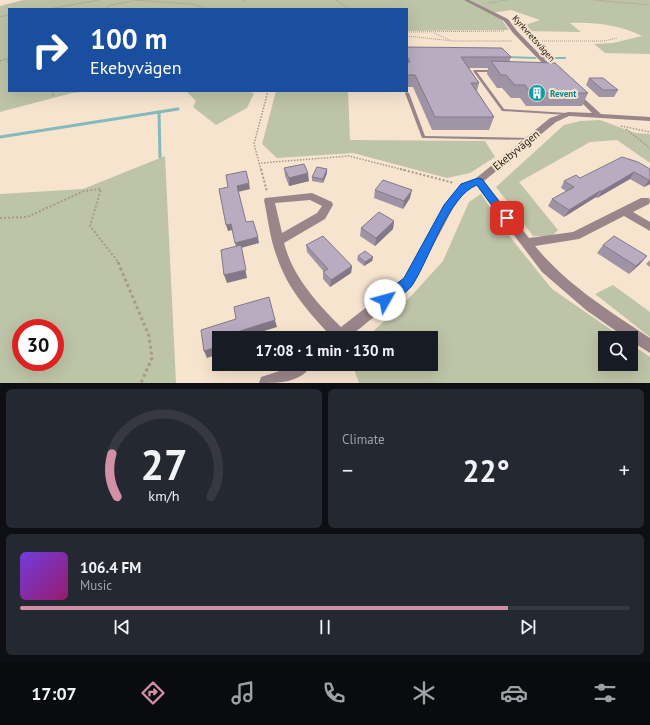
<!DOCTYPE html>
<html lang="en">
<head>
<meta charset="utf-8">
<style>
  body { margin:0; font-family:"PT Sans",sans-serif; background:#242831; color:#f1f3f6; height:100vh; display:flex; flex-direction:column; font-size:15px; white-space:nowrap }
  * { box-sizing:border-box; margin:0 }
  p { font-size:13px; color:#9ea1a6 }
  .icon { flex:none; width:22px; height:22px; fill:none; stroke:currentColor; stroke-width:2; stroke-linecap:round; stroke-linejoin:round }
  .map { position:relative; height:383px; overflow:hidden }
  .panel { display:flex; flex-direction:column; gap:6px; padding:6px; background:#0d0f14; flex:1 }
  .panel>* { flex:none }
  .hud { position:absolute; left:8px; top:8px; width:400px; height:84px; border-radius:0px; box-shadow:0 4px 16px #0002; background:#1a4fa0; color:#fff; overflow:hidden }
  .controls { position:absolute; left:598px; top:331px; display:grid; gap:8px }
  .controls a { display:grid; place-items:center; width:40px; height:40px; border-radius:0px; background:#171b24; box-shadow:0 4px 16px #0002; font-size:20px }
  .speed { position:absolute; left:12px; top:319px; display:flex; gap:8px; font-size:20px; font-weight:700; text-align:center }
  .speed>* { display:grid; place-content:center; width:52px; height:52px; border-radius:50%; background:#171b24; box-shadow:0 4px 16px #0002; line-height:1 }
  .speed .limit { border:6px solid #d22; background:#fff; color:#111 }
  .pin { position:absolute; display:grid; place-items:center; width:34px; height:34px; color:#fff; margin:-17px; border-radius:8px; box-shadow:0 2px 6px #0006 }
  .me { position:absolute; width:44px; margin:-22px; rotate:52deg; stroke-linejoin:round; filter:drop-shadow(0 0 3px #0008) }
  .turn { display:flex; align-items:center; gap:14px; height:84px; padding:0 16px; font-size:18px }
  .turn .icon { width:52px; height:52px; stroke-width:2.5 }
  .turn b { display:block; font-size:28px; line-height:34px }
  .big { font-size:30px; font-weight:600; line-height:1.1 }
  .panel .tile { flex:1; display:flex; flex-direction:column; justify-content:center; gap:6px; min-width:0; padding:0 14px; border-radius:6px; background:#242831 }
  .panel .dial { align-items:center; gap:0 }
  .dial svg { height:104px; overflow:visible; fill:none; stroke:#363941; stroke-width:7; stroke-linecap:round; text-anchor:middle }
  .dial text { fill:#f1f3f6; stroke:none }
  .song { display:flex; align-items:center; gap:12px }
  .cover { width:48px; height:48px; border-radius:6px; background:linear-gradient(135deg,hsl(260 70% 55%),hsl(320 70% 35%)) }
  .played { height:4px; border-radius:2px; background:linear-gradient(90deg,#d290a4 80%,#363941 80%) }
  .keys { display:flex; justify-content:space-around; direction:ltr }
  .heat { display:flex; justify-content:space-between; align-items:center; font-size:22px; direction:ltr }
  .panel .tiles { flex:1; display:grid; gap:6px; grid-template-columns:1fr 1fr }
  .tile:last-child { grid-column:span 2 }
  .trip { position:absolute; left:212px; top:331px; width:226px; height:40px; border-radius:0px; background:#171b24; box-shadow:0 4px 16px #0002; font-weight:600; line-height:40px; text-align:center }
  .tabs { display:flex; height:64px; justify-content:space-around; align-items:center; background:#090b0e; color:#9ea1a6 }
  .tabs .icon { width:28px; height:28px }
  .tabs .selected { color:#d290a4 }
  .tabs b { font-size:18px; color:#f1f3f6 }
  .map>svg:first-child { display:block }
  .green { fill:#bec4a7; fill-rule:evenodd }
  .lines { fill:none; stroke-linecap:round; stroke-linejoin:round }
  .stream-far1 { stroke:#83bbbd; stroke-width:2 }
  .stream { stroke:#83bbbd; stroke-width:3 }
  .path-far3 { stroke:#a89a8a; stroke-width:1; stroke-dasharray:1 1; stroke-linecap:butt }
  .path-far2 { stroke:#a89a8a; stroke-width:1.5; stroke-dasharray:1.5 1.5; stroke-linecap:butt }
  .path-far1 { stroke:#a89a8a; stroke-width:2; stroke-dasharray:2 2; stroke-linecap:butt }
  .path { stroke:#a89a8a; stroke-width:3; stroke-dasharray:3 3; stroke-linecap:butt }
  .service { fill:#9a858a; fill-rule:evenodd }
  .minor { fill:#9a858a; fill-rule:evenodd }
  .wall { fill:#9f94a6 }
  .shaded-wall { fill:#827887 }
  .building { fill:#b9acc1; stroke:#827887 }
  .route { fill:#1a73e8; stroke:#114b97 }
  .labels { text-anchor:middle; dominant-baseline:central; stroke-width:4; stroke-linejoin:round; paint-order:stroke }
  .far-street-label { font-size:9px; fill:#211a13; stroke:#f6e4cf }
  .far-culture-label { font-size:9px; font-weight:bold; fill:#0d838f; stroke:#f6e4cf; text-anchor:start }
  .street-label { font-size:11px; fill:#211a13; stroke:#f6e4cf }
</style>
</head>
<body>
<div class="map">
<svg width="650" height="383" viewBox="0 0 650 383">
  <rect width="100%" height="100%" fill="#f6e4cf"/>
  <!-- green -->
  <g class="green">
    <path d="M23,0H650V54L605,53L594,44L613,43L642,36C620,25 594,22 570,23L581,32L525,31L519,27L540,20L511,10L491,13L502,20L509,30L407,31V9H9V91H92L72,93L0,112V6Z"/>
    <polygon points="186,91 243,91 254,93 247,108 216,125 193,107 196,101"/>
    <polygon points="276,91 348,91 350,140 485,141 495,157 470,173 447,178 353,153 277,158 262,144"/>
    <polygon points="600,120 635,133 650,134 650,163 617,140 590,142 519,182 558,230 552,236 533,236 496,187 564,125 580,121"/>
    <path d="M165,156L176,383H0V194L83,189ZM21,328H55V362H21Z"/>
    <polygon points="481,194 514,242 552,289 623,338 605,338 605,364 631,364 631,344 650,357 650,383 359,383 352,364 431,364 431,338 366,338 412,295 443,261 469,202"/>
    <polygon points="613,285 650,312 650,337 595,294"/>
  </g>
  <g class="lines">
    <!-- stream-far1 -->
    <g class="stream-far1">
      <polyline points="506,57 535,58"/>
      <polyline points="543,58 565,58"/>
    </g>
    <!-- stream -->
    <g class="stream">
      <polyline points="159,112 160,157"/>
      <polyline points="0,137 178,109"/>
    </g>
    <!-- path-far3 -->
    <g class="path-far3">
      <polyline points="132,0 191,4 209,9"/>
      <polyline points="336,0 349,9"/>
      <polyline points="594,0 650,5"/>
      <polyline points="243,1 246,0"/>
      <polyline points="489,3 507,0"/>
      <polyline points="49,9 99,0"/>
      <polyline points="105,9 111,5 132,1"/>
      <polyline points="0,17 9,15"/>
      <polyline points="407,32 504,31"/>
      <polyline points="434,33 450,40"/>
      <polyline points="407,36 453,41 512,41"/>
      <polyline points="536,41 604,41 617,38"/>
    </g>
    <!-- path-far2 -->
    <g class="path-far2">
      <polyline points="9,59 7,61 9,62"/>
      <polyline points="0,61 9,58"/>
      <polyline points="53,91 53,97"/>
      <polyline points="621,126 650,132"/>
      <polyline points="626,129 650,148"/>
      <polyline points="261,163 349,156 404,170"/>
      <polyline points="261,170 254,144 268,91"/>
    </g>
    <!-- path-far1 -->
    <g class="path-far1">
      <polyline points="261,169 267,192"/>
      <polyline points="400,169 454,183"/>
      <polyline points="0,218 27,217 84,191 101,189 90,226 119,263"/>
    </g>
    <!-- path -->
    <polyline class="path" points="118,262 149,336 152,358 141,383"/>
    <!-- service -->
    <g class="service">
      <polygon points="474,70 494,70 494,72 477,72 504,109 567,113 569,114 567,115 502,111 473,71"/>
      <polygon points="406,92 409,93 425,136 530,138 532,139 530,140 422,138 405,93"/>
    </g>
    <!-- minor -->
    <g class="minor">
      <polygon points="464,0 469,0 508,19 517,31 556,71 556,73 552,73 513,33 504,21"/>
      <path d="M572,91H576L601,114L650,117V121L569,116L556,122L484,181L529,238L573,232L641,198H649L650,201L649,204L633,212L650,222V231L624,216L579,239L535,246C566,284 609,311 650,338V353L631,341V338H626L586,310L542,272L476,185L467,188L452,210L412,286L348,338H330L331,336C309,313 287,288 277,257C270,239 268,219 264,200L265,198L312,193L332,202L333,205L325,219L284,243C293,277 316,302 341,327L404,278L444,205L461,184L475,179L550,118L568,112L592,113L572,93ZM310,200L322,206L317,213L282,233L275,203Z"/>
      <path d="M292,364H312C302,383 279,383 259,383L261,377L286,369Z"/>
    </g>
  </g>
  <!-- wall -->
  <g class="wall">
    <polygon points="407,47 511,57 509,62 588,93 582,106 526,106 520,98 511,98 502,88 497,88 487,74 488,68 469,68 479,83 477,91 494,117 489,130 432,130 413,87 407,87"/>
    <polygon points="589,78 618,90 614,97 599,97 586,85"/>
    <polygon points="284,168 309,181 289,186 285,176"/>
    <polygon points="327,169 327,173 323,183 312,181 312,177"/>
    <polygon points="650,169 650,184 644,187 630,179 597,198 596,197 564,217 548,206 552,199 566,191 561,188 564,181 580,178"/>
    <polygon points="375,190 410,198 403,209 374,198"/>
    <polygon points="394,221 393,229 375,246 360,236 361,228"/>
    <polygon points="306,245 352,266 351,273 330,287 323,279 323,272 324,272 307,252"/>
    <polygon points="603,245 647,256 640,264 629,274 597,253"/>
    <polygon points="358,256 373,257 372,261 364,266 357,260"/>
    <polygon points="650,260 650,267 646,264"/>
  </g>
  <!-- shaded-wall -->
  <g class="shaded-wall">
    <polygon points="327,169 327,173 323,183 323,179"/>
    <polygon points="634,172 630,179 597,198 602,191"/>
    <polygon points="308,173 309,181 289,186 289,178"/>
    <polygon points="649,180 650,180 650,184 644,187"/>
    <polygon points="249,183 250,189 238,192 237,186"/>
    <polygon points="412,190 410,198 403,209 404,201"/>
    <polygon points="600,191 596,197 564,217 569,210"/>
    <polygon points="394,221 393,229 375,246 376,238"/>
    <polygon points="231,224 233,230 228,231 226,225"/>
    <polygon points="258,237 259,243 241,248 247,278 227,283 224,275 237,249 235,243"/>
    <polygon points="647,256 640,264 629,274 636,266"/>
    <polygon points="373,257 372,261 364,266 365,262"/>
    <polygon points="352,266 351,273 330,287 331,280"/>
    <polygon points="275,320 277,327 242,338 224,338 224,336"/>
    <polygon points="219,346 219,354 207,358 204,351"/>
  </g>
  <!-- building -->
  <g class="building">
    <polygon points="407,47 502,48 511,57 461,57 479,83 471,83 494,117 435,117 415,75 407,75 407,62 410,62 407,56"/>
    <polygon points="491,61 555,63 588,93 531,93 525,85 515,85 506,75 501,75"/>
    <polygon points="589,78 603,78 618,90 603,90"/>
    <polygon points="622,157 638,162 650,169 650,180 649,180 634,172 602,191 600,191 569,210 552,199 574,187 564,181 576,175 580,178"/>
    <polygon points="304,164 308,173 289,178 284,168"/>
    <polygon points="317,167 327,169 323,179 312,177"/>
    <polygon points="246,171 249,183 237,186 246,222 253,221 258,237 235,243 231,224 226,225 219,189 228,187 226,175"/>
    <polygon points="383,180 412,190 404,201 375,190"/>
    <polygon points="379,212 394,221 376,238 361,228"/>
    <polygon points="323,236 352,266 331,280 323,272 328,269 306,245"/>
    <polygon points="614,236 647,256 636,266 603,245"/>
    <polygon points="241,245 246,270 224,275 221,250"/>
    <polygon points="365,251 373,257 365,262 358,256"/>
    <polygon points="269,297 275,320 224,336 224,338 219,338 219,346 204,351 201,330 236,319 234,307"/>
  </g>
  <!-- route -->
  <path class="route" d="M478,178L482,179L510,216L512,218L510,221H503L477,185C448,196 430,258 413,284C408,292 397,298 390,304L385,305L381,304L379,300L381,296L404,278L444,205L461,184Z"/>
  <!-- icons -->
  <defs>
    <g id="building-disc" transform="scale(0.9)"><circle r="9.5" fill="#0f9aa8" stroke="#f6e4cf"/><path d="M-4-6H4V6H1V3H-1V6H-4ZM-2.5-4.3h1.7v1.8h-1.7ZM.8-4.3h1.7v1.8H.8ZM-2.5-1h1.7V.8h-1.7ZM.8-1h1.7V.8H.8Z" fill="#fff"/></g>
  </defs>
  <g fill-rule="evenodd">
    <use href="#building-disc" x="537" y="93"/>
  </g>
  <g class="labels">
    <!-- far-street labels -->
    <g class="far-street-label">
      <text transform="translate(534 38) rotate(48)">Kyrkvretsvägen</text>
    </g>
    <!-- far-culture labels -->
    <g class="far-culture-label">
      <text x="550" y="93">Revent</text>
    </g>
    <!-- street labels -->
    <g class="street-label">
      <text transform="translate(516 150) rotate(-39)">Ekebyvägen</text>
    </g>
  </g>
</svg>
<div class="controls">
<a><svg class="icon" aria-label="search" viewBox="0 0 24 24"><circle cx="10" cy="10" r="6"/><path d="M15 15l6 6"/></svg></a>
</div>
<div class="speed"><div class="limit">30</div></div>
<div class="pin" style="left:507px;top:218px;background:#d93025"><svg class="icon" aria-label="arrive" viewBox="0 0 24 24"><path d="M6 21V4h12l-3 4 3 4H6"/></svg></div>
<svg class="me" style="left:385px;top:300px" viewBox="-20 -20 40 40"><circle r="19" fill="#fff"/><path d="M0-13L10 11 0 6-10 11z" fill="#1a73e8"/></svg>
<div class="trip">17:08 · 1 min · 130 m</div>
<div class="hud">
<div class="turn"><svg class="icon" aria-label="right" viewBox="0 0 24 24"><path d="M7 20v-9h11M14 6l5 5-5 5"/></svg><div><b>100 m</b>Ekebyvägen</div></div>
</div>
</div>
<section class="panel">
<div class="tiles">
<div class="tile dial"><svg viewBox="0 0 100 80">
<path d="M14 69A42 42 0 1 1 86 69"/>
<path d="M14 69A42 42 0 0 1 10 36" stroke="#d290a4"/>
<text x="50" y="56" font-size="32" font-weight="700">27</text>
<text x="50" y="72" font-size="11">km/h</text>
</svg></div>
<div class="tile"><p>Climate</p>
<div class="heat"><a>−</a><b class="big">22°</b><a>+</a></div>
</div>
<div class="tile">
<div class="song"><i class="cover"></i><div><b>106.4 FM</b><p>Music</p></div></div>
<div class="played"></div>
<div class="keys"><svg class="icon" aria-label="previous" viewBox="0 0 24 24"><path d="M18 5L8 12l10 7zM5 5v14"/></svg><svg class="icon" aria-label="pause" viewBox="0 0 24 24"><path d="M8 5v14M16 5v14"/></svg><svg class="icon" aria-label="next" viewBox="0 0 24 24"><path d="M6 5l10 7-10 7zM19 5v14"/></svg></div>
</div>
</div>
</section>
<nav class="tabs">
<b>17:07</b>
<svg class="icon selected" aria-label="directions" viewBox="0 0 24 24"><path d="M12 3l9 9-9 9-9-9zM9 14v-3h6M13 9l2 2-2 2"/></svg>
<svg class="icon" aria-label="music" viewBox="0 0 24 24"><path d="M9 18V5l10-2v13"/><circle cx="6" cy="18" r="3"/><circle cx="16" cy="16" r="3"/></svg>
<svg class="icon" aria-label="phone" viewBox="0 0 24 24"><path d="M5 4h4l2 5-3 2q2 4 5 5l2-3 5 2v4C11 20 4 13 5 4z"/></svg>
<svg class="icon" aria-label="climate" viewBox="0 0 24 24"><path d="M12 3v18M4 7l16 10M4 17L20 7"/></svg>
<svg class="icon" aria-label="car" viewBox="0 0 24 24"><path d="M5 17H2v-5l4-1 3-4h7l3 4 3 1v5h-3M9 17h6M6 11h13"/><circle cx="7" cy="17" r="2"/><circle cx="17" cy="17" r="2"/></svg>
<svg class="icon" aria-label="filters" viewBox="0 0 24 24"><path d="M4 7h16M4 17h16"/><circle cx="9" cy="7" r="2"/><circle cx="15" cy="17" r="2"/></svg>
</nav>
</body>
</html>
